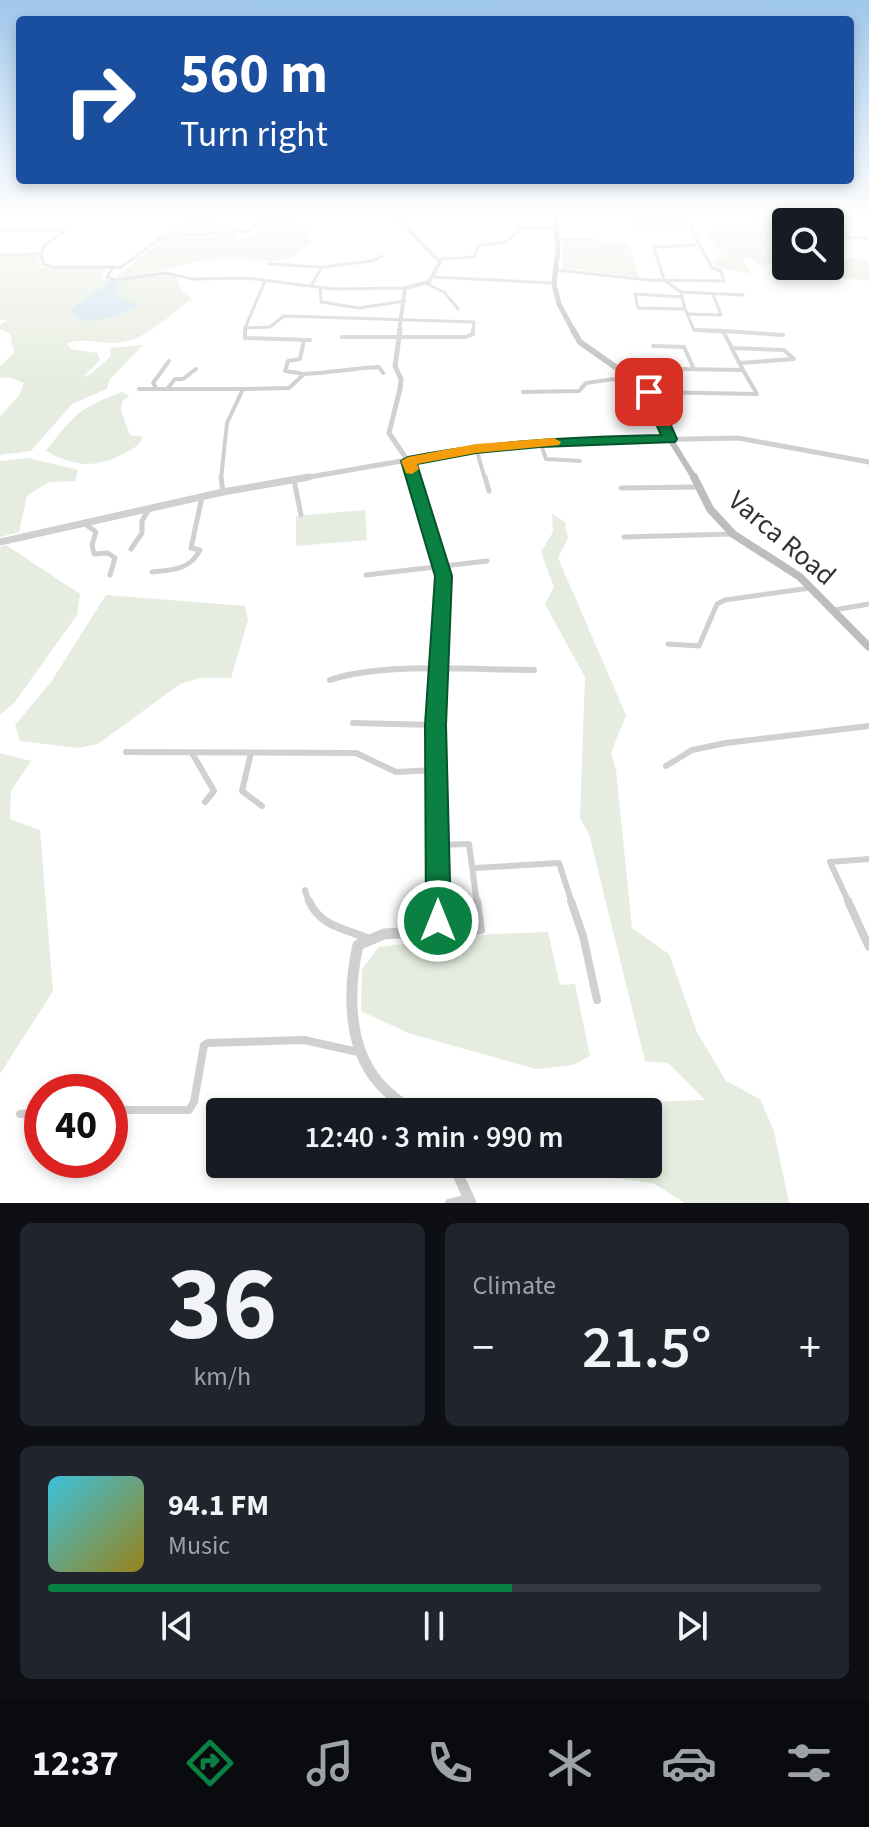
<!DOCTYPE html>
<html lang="en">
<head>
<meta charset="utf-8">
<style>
  body { margin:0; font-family:"Source Sans 3",sans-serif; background:#20242c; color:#f1f3f6; height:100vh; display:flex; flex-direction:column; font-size:30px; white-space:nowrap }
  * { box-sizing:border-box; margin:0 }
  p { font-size:26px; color:#9ea1a6 }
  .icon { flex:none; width:44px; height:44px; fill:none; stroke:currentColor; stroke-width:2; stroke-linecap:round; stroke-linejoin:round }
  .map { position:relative; height:1203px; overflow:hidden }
  .drawer { display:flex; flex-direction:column; gap:20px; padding:20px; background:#0d0f14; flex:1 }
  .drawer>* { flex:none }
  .top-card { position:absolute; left:16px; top:16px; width:838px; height:168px; border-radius:8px; box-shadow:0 4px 12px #0003; background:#1a4fa0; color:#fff; overflow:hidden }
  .tools { position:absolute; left:772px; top:208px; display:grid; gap:16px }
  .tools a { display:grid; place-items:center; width:72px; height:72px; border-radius:8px; background:#171b24; box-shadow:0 4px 12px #0003; font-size:40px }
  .speed { position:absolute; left:24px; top:1074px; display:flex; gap:16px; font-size:40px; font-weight:700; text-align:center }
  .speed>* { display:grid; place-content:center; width:104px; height:104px; border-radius:50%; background:#171b24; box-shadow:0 4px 12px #0003; line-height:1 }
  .speed .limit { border:12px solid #d22; background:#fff; color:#111 }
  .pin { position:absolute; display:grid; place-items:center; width:68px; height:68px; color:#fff; margin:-34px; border-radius:16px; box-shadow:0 4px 12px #0006 }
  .me { position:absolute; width:88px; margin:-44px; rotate:0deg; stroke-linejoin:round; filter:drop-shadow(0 0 6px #0008) }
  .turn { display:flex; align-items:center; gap:28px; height:168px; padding:0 32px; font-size:36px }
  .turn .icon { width:104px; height:104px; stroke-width:2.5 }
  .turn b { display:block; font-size:56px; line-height:68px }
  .big { font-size:60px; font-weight:600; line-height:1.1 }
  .drawer .card { flex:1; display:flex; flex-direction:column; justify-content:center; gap:12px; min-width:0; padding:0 28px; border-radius:12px; background:#20242c }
  .drawer .dial { align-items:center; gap:0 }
  .dial b { font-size:104px; line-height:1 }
  .song { display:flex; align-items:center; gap:24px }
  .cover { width:96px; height:96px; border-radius:12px; background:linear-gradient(135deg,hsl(190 70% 55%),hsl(50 70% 35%)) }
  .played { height:8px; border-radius:4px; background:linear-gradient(90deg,#0b8043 60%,#363941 60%) }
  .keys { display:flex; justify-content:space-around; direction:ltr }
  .heat { display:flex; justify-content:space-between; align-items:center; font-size:44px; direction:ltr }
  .drawer .tiles { flex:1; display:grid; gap:20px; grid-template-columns:1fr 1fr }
  .card:last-child { grid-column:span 2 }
  .trip { position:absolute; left:206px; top:1098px; width:456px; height:80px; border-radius:8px; background:#171b24; box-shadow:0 4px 12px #0003; font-weight:600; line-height:80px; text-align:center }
  .tabs { display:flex; height:128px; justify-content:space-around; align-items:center; background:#090b0e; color:#9ea1a6 }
  .tabs .icon { width:56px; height:56px }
  .tabs .selected { color:#0b8043 }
  .tabs b { font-size:36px; color:#f1f3f6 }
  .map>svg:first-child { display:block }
  .green { fill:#e6ecdf }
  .water { fill:#cfe2ee }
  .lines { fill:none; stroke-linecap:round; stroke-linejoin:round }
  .minor-far4 { stroke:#d0d0d0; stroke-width:3 }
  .minor-far3 { stroke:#d0d0d0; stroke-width:4 }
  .minor-far2 { stroke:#d0d0d0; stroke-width:5 }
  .minor-far1 { stroke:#d0d0d0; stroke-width:6 }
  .minor { stroke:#d0d0d0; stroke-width:8 }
  .tertiary-far4 { stroke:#d0d0d0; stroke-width:4 }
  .tertiary-far3 { stroke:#d0d0d0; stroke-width:5 }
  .tertiary-far2 { stroke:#d0d0d0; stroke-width:7 }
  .tertiary-far1 { stroke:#d0d0d0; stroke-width:9 }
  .tertiary { stroke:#d0d0d0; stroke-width:11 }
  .secondary-far2 { stroke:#bdbdbd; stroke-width:5 }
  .secondary-far1 { stroke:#bdbdbd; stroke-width:6 }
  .secondary { stroke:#bdbdbd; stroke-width:8 }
  .route { fill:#0b8043; stroke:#07532c; stroke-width:2 }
  .slow { fill:#f59e0b }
  .labels { text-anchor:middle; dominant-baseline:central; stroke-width:8; stroke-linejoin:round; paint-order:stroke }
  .street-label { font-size:28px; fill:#333; stroke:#fff }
</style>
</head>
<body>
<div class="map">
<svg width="869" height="1203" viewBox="0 0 869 1203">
  <rect width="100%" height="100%" fill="#fff"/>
  <!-- green -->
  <g class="green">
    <polygon points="188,215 232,215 214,219 207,234 164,235 172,230 173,226 188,222"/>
    <polygon points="749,215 767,215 786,253 786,266 830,266 830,257 869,260 869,281 781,271 769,264 759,266 753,260 741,256 751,274 718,267 712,260 724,258 708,234 713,229 767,231"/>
    <path d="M289,221L308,225V236L314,241L291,258L281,259L282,261C253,261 224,256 195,262C169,266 143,279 116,277L164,238H213L221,234L235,233L237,240L254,236L257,226Z"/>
    <polygon points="562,240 628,242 639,277 562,268"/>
    <path d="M36,256L39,257L40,267L105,268L102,279C128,283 153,272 177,277L181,290L192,299C172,313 148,338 123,342C104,346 90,337 67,343L71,349L97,353L100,360L83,377L91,374L111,356L110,348L143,345L110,379L107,389L72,404L31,451L0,455V416L19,396L24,383L9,377L0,378V366L14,353L10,334L0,329V325L8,320H0V257Z"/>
    <path d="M122,392L129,396L122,401L121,411L130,435L143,437C138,448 129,451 119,456C91,469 72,465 46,451C74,415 78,408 122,392Z"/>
    <polygon points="28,458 78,470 75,481 49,482 27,496 19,532 0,537 0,461"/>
    <polygon points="365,510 367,540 296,546 296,516"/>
    <polygon points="552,514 565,522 568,538 558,558 626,715 611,753 616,770 632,928 669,954 697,1032 726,1081 760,1099 774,1131 789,1203 685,1203 653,1183 583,1174 577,1164 648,1164 648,1112 539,1112 534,1106 705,1100 668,1063 645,1061 589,834 580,818 585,677 545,604 554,587 541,552 553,532"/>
    <polygon points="6,545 80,594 77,615 14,703 0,715 0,547"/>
    <polygon points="106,595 245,606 248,620 231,678 199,678 180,684 98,744 78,748 20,741 15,725 51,682"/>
    <polygon points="0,753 31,761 11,791 10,819 40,830 53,991 0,1074"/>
    <polygon points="548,932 560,985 575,984 590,1056 573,1065 536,1069 408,1033 361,1011 362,969 379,947 492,934"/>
  </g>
  <!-- water -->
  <path class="water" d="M111,281L118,283L114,295L140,306C131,312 91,324 81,320C77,318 74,314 71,311L75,306Z"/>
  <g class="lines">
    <!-- minor-far4 -->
    <g class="minor-far4">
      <polyline points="0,230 65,231 44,246 41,254"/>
      <polyline points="842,233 849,238 869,238"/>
      <polyline points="557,239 594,240"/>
      <polyline points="0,255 41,254 43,264 53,267 113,267 107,277 115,280 166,273 193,279 246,278 334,289 405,288"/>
      <path d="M440,259L474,257L479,245C501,243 507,245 520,229L556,228"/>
      <polyline points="268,264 322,267 311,286"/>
      <polyline points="113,267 120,268 162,237 251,231 253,226 286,219 291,215"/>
      <polyline points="322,267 372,261 382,256"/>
      <polyline points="556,270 648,280 724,281 721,271 712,268 688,223 635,224"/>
      <polyline points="433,277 554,283"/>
      <polyline points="265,281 245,328 270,327 284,316 474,322 473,332"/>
      <polyline points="425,283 444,292 458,309"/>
      <polyline points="320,288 321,302 359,308 405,301"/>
      <polyline points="681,292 664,280 654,247 697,245"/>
      <polyline points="682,297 635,294 638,308 685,309 681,292 743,295"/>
      <polyline points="685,309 694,330 724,332"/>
      <polyline points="688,314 721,315 713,294"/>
      <polyline points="245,328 245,332"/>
      <polyline points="724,331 739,332"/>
    </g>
    <!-- minor-far3 -->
    <g class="minor-far3">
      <polyline points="245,330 245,338 310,340"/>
      <polyline points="695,330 723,331 732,348 784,350 794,359 740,363"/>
      <polyline points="724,331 783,335"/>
      <polyline points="342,337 466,337 473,334 473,330"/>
      <polyline points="304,340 300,359 288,361 285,371 304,374"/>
      <polyline points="653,346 684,347 694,369"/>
      <polyline points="620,368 743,370 732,349"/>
      <polyline points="139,389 242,389"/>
      <polyline points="157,389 153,383 169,361"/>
      <polyline points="167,389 175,379 183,379 196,369"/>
      <polyline points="523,392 579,391 586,383 628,377"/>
      <polyline points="649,392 757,394 743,370"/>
      <polyline points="540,442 546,459 580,461"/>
      <polyline points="476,448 485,479"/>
      <path d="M221,479L227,423L243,389L289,388L304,374C330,373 353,368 379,367L383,373"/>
    </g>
    <!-- minor-far2 -->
    <g class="minor-far2">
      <polyline points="221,477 223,492"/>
      <polyline points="485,477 489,491"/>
      <polyline points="294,480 301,515"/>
      <polyline points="621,488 698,487"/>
      <polyline points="85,524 96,532 92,545 94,554 108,553 115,558 110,575"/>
      <polyline points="624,537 732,534"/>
      <polyline points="131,549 142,533 142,521 149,509"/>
      <path d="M152,572C172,570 190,570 200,550L191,548L202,497"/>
      <polyline points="366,575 487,561"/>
      <polyline points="834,610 869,604"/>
      <polyline points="668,644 699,646 717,604 725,600 810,588"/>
    </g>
    <!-- minor-far1 -->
    <g class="minor-far1">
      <path d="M330,680C383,662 475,670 534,670"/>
      <polyline points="353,723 436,725"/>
      <polyline points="126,752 356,753 396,772 435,770"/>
      <polyline points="192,753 214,791 205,802"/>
      <polyline points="251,753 242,791 262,806"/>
      <polyline points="666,766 692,750 726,743 869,726"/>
      <polyline points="438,845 469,844 477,903"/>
      <polyline points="475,868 559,863 572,903"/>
      <polyline points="305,890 309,903"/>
      <polyline points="849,903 830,862 869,859"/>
    </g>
    <!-- minor -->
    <g class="minor">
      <path d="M309,901C320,926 343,928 367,938"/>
      <polyline points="571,901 583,936 597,1000"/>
      <polyline points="848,901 869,947"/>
      <polyline points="434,931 463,933 481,930 477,901"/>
      <polyline points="110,1110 189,1110 194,1102 204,1045 208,1043 304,1040 358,1052"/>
      <polyline points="20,1114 42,1112"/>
      <polyline points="449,1203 469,1198"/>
    </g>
    <!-- tertiary-far4 -->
    <g class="tertiary-far4">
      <polyline points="380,215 484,215"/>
      <polyline points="391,217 406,227 440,262 429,282 405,288 399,332"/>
    </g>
    <!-- tertiary-far3 -->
    <g class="tertiary-far3">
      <polyline points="400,330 395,366 401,379 400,389 389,433 408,461 415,479"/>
      <polyline points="298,479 476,448 542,442 738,438 869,462"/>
    </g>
    <!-- tertiary-far2 -->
    <g class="tertiary-far2">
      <polyline points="414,477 444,576 439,666"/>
      <polyline points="0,542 223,492 309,477"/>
    </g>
    <!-- tertiary-far1 -->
    <polyline class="tertiary-far1" points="438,903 436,725 439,664"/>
    <!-- tertiary -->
    <g class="tertiary">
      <path d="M412,1112C401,1102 388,1094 379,1083C347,1046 348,990 358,945L384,934L433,931L438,921V901"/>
      <polyline points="453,1164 471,1203"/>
    </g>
    <!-- secondary-far2 -->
    <polyline class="secondary-far2" points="555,215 558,249 554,284 559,304 574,332"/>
    <!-- secondary-far1 -->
    <polyline class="secondary-far1" points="573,330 580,342 648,390 670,439 695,479"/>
    <!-- secondary -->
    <polyline class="secondary" points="694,477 710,509 733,534 800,577 869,647"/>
  </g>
  <!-- sky -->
  <linearGradient id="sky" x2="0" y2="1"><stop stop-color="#9ec6ea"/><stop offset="0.56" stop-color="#fff"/><stop offset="1" stop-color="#fff" stop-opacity="0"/></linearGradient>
  <rect width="869" height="384" fill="url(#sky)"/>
  <!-- route -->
  <path class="route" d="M649,388L656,392L677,439L675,442L540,447L476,453L417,464L452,576L446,725L451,921L447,930L438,933L429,930L426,921L425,725L435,576L401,461L408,457C494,440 574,437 661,435L642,392Z"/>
  <!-- slow -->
  <polygon class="slow" points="554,438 561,442 559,445 476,453 417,464 419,469 412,474 406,473 401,461 408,457 476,444"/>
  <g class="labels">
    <!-- street labels -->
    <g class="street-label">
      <text transform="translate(782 538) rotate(40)">Varca Road</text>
    </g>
  </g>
</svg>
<div class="tools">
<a><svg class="icon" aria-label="search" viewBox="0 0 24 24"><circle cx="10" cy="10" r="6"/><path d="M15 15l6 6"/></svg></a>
</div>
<div class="speed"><div class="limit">40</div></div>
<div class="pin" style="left:649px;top:392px;background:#d93025"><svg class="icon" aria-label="arrive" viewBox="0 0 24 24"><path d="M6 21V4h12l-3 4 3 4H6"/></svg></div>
<svg class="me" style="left:438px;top:921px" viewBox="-20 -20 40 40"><circle r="17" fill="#0b8043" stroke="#fff" stroke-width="3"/><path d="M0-11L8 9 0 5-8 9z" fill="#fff"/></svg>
<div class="trip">12:40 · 3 min · 990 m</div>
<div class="top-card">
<div class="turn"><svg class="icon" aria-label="right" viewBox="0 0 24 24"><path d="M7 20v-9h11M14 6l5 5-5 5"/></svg><div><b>560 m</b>Turn right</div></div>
</div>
</div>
<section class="drawer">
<div class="tiles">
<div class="card dial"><b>36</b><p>km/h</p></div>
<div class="card"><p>Climate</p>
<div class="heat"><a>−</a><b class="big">21.5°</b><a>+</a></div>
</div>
<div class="card">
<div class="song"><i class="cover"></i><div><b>94.1 FM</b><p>Music</p></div></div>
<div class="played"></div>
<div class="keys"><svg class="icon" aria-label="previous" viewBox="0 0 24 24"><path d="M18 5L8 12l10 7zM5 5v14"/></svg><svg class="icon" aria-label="pause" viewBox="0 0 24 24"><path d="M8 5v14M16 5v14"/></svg><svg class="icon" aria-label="next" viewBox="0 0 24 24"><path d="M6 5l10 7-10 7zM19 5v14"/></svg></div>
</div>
</div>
</section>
<nav class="tabs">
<b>12:37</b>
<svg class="icon selected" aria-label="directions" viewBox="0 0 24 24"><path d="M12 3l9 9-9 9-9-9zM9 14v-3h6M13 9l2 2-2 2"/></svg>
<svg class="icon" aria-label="music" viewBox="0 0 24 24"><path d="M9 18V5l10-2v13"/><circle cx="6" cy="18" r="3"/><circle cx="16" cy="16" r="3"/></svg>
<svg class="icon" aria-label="phone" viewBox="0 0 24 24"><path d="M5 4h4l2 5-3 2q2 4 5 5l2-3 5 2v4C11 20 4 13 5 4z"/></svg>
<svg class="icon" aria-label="climate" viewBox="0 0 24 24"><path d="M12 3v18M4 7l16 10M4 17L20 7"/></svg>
<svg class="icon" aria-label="car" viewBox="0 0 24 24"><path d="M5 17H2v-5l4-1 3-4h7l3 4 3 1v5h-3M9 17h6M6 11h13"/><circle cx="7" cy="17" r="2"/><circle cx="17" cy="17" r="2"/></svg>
<svg class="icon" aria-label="filters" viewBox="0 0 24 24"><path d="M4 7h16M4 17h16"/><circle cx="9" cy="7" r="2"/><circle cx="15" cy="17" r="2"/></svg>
</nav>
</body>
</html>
